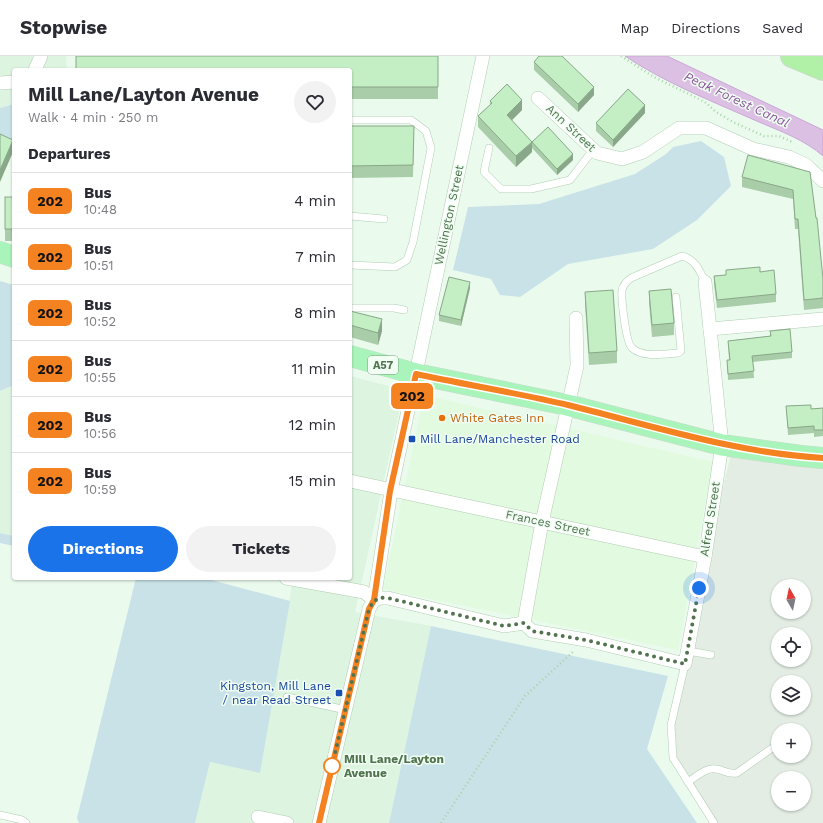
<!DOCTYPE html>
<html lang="en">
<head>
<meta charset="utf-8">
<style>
	:root { --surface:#fff; --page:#f2f2f3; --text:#2b2b33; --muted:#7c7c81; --line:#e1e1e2; --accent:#1a73e8 }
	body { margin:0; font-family:"Work Sans",sans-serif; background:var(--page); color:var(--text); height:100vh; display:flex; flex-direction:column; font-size:15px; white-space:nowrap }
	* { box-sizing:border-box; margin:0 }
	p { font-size:13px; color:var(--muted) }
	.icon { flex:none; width:22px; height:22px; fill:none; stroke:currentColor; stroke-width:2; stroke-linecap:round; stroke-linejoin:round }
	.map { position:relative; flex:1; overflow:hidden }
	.sheet { position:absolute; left:12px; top:12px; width:340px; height:512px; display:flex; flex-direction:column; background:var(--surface); border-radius:4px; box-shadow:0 1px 3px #0004 }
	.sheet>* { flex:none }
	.badge { padding:0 8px; border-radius:6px; font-size:14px; line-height:26px }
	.needle { width:26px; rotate:351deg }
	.buttons { position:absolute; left:771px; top:523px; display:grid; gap:8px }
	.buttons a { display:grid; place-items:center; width:40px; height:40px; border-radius:50%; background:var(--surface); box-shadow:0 1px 3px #0004; font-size:20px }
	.you { position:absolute; width:20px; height:20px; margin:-10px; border:3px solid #fff; border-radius:50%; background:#1a73e8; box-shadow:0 0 0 6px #1a73e833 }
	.map>.badge { position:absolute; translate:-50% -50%; box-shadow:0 0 0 2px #fff }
	h2 { padding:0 16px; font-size:15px; line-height:36px }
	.round { display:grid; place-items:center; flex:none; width:42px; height:42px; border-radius:21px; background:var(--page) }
	.overview { display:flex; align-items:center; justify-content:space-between; height:68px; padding:0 16px }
	h1 { font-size:19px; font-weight:700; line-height:30px }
	.action { display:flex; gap:8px; margin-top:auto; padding:8px 16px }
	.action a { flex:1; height:46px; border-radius:24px; background:var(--accent); color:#fff; font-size:16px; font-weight:700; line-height:46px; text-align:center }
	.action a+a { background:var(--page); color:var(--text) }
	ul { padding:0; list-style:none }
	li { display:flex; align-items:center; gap:12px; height:56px; padding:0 16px; border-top:1px solid var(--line) }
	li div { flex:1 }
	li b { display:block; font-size:15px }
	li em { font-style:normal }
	li .badge { min-width:44px; font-weight:700; text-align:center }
	header { display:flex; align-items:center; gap:24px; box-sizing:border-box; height:56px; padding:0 20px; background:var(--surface); border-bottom:1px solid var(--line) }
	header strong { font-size:19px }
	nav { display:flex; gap:22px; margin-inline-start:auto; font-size:14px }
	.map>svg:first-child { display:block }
</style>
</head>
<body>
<header>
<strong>Stopwise</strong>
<nav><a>Map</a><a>Directions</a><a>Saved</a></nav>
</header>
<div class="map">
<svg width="823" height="767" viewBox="0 0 823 767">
	<rect width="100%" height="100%" fill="#eafbee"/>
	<!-- residential -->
	<g fill="#dcf4e0">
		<polygon points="0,0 66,0 67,14 14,14 14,48 0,52"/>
		<polygon points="350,320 404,334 355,556 431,570 389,767 195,767 210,706 260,716 293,522 350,522"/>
		<polygon points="14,329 14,480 0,477 0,335"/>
	</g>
	<!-- commercial -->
	<polygon fill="#e2fadf" points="424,339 713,406 678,594 383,533"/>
	<!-- industrial -->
	<path fill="#e3ede4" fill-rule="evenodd" d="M 731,399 L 823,402 L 823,767 L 714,767 L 673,702 L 671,669 L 705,501 ZM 778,530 L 804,530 L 804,556 L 778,556 ZM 778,578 L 804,578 L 804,604 L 778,604 ZM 778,626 L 804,626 L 804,652 L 778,652 ZM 778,674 L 804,674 L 804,700 L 778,700 ZM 778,722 L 804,722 L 804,748 L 778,748 Z"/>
	<!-- green -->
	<g fill="#c9e2e8">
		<polygon points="14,48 14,84 0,80 0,52"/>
		<polygon points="701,85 724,101 731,130 697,164 653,193 568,208 520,241 500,239 491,223 453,214 468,151 539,148 635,118 666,98 673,91"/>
		<polygon points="0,225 14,229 14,329 0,335"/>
		<polygon points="0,477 14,480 14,490 0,487"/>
		<polygon points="136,522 204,522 290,545 260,717 210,706 195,767 79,767 77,762"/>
		<polygon points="431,570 668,620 647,693 697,767 389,767"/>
	</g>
	<!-- water -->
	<path fill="#dbc0e4" stroke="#caa7d5" d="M 625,0 L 667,0 L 823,74 L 823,100 C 805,84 780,75 759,66 C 716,47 663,26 625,0 Z"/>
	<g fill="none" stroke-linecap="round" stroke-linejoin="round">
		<defs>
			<g id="lane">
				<polyline points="350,64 411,64 426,75 431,92 413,186 407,204 395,211 350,209"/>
				<polyline points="489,92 484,116 501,133 531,133 570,124 593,94"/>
				<polyline points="350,160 384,163"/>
				<path d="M 676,241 L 681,295 L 678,297 C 665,298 643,302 632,292 C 626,287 621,243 622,234 C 623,229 627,225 631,222 L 682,200 C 695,203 700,215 705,226"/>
				<polyline points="350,252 394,252 404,254"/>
				<polyline points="688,595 711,599"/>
				<polyline points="685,608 671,669 673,702 714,767"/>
				<polyline points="287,641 346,654"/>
				<path d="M 688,726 C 696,721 706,711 716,713 C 724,714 728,719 737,717 L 778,688"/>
				<polyline points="0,759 22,764 26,767"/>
			</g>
			<g id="street">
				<polyline points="35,14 41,0"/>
				<polyline points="0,27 14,26"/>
				<polyline points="538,42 597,97 622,103 643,96 679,72 706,72 753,93 789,101 806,109 823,125"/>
				<polyline points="705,226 710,273"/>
				<polyline points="350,425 705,501"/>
				<polyline points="286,522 364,536 374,544"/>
				<polyline points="374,544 381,542 388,542 504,570 524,567"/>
				<polyline points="524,567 532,575 586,584 685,608 705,501 722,389 710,273 823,263"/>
				<polyline points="524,567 542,466 577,310 576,262"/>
				<polyline points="258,761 287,767"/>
				<polyline points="319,767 369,553 374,544 391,435 483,0"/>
			</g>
			<g id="primary">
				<polyline points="0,196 14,201"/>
				<polyline points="350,300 416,318 567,349 722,389 801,400 823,402"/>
			</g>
			<polyline id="highway" points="792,0 823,13"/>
		</defs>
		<!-- lane casing -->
		<use href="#lane" stroke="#b1cdb2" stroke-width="8"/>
		<!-- street casing -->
		<use href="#street" stroke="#b1cdb2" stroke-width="14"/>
		<!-- primary casing -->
		<use href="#primary" stroke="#ced8ce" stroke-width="22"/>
		<!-- highway casing -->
		<use href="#highway" stroke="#ced8ce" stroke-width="24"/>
		<!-- path -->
		<g stroke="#a7d4a7" stroke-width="2.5" stroke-dasharray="1 3" stroke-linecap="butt">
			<polyline points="621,0 654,21 705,46 716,56 733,66 764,80 779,80 792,86"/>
			<polyline points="441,767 525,640 574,595"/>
		</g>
		<!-- lane -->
		<use href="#lane" stroke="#fff" stroke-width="7"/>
		<!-- street -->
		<use href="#street" stroke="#fff" stroke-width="13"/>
		<!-- primary -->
		<use href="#primary" stroke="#a9f4ba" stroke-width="21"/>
		<!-- highway -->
		<use href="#highway" stroke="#b0f0a7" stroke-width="22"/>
	</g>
	<!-- wall -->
	<g fill="#a9cda9">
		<polygon points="438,0 438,43 350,43 350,14"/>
		<polygon points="534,6 594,39 578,56 534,14"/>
		<polygon points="490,45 522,54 512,64 532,96 516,111 478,71 478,60 490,49"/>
		<polygon points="645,57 613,91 596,75 596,67"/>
		<polygon points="350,70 414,70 413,121 350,122"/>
		<polygon points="532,86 573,104 557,119 532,92"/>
		<polygon points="810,116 823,223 823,252 804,254 798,173 795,173 793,143 742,131 742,121"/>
		<rect x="5" y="141" width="9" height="44"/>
		<polygon points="726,214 760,216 776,238 776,246 717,252 714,228 714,220 726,219"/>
		<polygon points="470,232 461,270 439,265 439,259"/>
		<polygon points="649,235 674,267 674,279 652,281 649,247"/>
		<polygon points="585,236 617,295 617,307 589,309 585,248"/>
		<polygon points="350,255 382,275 378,289 350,281"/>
		<polygon points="770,275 792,296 792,302 753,306 754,322 728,324 727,304 729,304 728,285 770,280"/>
		<polygon points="786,350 811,353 823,352 823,380 814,381 814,377 788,379"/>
	</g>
	<!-- shaded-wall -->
	<g fill="#89a789">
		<polygon points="594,31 594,39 578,56 578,48"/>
		<polygon points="522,44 522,54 507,69 507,59"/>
		<polygon points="645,49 645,57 613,91 613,84"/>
		<polygon points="13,84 13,96 0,126 0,114"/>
		<polygon points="532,86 532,96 516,111 516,100"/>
		<polygon points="573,98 573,104 557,119 557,113"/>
		<polygon points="470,226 470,232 461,270 461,264"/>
		<polygon points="382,263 382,275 378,289 378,277"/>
	</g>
	<!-- building -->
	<g fill="#c4eec4" stroke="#89a789">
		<polygon points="76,0 438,0 438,31 350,31 350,14 76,14"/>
		<polygon points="539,0 562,0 594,31 578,48 534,6"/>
		<polygon points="507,28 522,44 507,59 532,86 516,100 478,60 492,47 490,45"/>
		<polygon points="628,33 645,49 613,84 596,67"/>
		<polygon points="350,70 414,70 413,109 350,110"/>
		<polygon points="548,71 573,98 557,113 532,86"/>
		<polygon points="0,78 13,84 0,114"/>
		<polygon points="748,99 810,116 816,162 817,162 823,223 823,242 804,244 798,163 795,163 793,134 742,121"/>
		<rect x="5" y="141" width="9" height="32"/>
		<polygon points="760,211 760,216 774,214 776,238 717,244 714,220 726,219 726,214"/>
		<polygon points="449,221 470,226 461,264 439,259"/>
		<polygon points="671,233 674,267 652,269 649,235"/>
		<polygon points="613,234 617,295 589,297 585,236"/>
		<polygon points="350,255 382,263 378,277 350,269"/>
		<polygon points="790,273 792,296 752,300 754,315 728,318 727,304 730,304 728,285 771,280 770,275"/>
		<polygon points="811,349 811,353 823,352 823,374 814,374 814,370 788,372 786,350"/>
	</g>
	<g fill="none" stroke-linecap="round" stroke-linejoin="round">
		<defs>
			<path id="line" d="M 319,767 L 369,553 L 374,544 L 390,435 L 416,318 C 467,329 518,337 568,349 C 653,370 736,397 823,402"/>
		</defs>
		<!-- line casing -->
		<use href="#line" stroke="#fff" stroke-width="9"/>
		<!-- line -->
		<use href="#line" stroke="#f58220" stroke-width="6"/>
		<!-- walk -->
		<path stroke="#51744f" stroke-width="4" stroke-dasharray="0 7.2" d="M 332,710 L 369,553 C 374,544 377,541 388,542 L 504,570 L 524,567 L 532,575 L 586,584 L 685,608 L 699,532"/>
	</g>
	<!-- markers -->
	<circle fill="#e8710a" stroke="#f1fef4" stroke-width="1.5" cx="442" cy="362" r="4"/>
	<g fill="#1a4fb4" stroke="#f1fef4" stroke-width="1.5">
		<rect x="408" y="379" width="8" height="8" rx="2"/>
		<rect x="335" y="633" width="8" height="8" rx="2"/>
	</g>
	<circle fill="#fff" stroke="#f58220" stroke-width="2" cx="332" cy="710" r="8"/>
	<g text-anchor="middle" stroke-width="3" stroke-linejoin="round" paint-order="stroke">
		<!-- shield labels -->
		<rect fill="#f1fef4" stroke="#819d80" stroke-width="1" x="368" y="300" width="30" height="18" rx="3"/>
		<g font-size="11" font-weight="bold" fill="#51744f">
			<text x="383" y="313">A57</text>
		</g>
		<!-- street labels -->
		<g font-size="12" fill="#51744f" stroke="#f1fef4">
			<text transform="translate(571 72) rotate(43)" y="4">Ann Street</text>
			<text transform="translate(449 159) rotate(-78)" y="4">Wellington Street</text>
			<text transform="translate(710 463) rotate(-81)" y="4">Alfred Street</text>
			<text transform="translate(548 467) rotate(12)" y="4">Frances Street</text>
		</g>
		<!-- food labels -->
		<g font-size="12" fill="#c56008" stroke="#f1fef4" text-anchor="start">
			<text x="450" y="366">White Gates Inn</text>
		</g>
		<!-- transit labels -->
		<g font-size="12" fill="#164399" stroke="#f1fef4" text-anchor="start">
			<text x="420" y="387">Mill Lane/Manchester Road</text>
			<text x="331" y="634" text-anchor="end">Kingston, Mill Lane<tspan x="331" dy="14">/ near Read Street</tspan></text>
		</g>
		<!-- stop labels -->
		<g font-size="12" font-weight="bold" fill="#51744f" stroke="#f1fef4" text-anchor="start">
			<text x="344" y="707">Mill Lane/Layton<tspan x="344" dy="14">Avenue</tspan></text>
		</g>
		<!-- water labels -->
		<g font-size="13" font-style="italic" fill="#8a559a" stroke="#f1fef4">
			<text transform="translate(737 43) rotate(25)" y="5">Peak Forest Canal</text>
		</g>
	</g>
</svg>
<div class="buttons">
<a><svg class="needle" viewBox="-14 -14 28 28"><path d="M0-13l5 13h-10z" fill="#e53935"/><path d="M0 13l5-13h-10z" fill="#7c7c81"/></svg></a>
<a><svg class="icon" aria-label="locate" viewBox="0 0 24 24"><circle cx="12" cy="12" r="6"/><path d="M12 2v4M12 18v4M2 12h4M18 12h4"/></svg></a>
<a><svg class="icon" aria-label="layers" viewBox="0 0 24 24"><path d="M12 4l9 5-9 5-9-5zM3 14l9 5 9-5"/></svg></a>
<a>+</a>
<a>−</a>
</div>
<div class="you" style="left:699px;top:532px"></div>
<b class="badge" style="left:412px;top:340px;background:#f58220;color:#111">202</b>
<section class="sheet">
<div class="overview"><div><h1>Mill Lane/Layton Avenue</h1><p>Walk · 4 min · 250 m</p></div><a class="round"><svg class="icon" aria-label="heart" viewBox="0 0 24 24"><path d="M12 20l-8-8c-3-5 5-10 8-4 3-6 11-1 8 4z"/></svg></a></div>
<h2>Departures</h2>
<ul>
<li><span class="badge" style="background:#f58220;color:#111">202</span><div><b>Bus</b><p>10:48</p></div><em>4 min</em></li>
<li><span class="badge" style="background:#f58220;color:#111">202</span><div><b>Bus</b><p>10:51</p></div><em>7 min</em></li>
<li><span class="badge" style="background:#f58220;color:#111">202</span><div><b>Bus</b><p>10:52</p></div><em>8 min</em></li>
<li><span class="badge" style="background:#f58220;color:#111">202</span><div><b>Bus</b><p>10:55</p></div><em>11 min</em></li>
<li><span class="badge" style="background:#f58220;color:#111">202</span><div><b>Bus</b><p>10:56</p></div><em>12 min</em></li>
<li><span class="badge" style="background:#f58220;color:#111">202</span><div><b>Bus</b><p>10:59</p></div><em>15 min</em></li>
</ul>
<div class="action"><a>Directions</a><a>Tickets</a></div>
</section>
</div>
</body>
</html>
